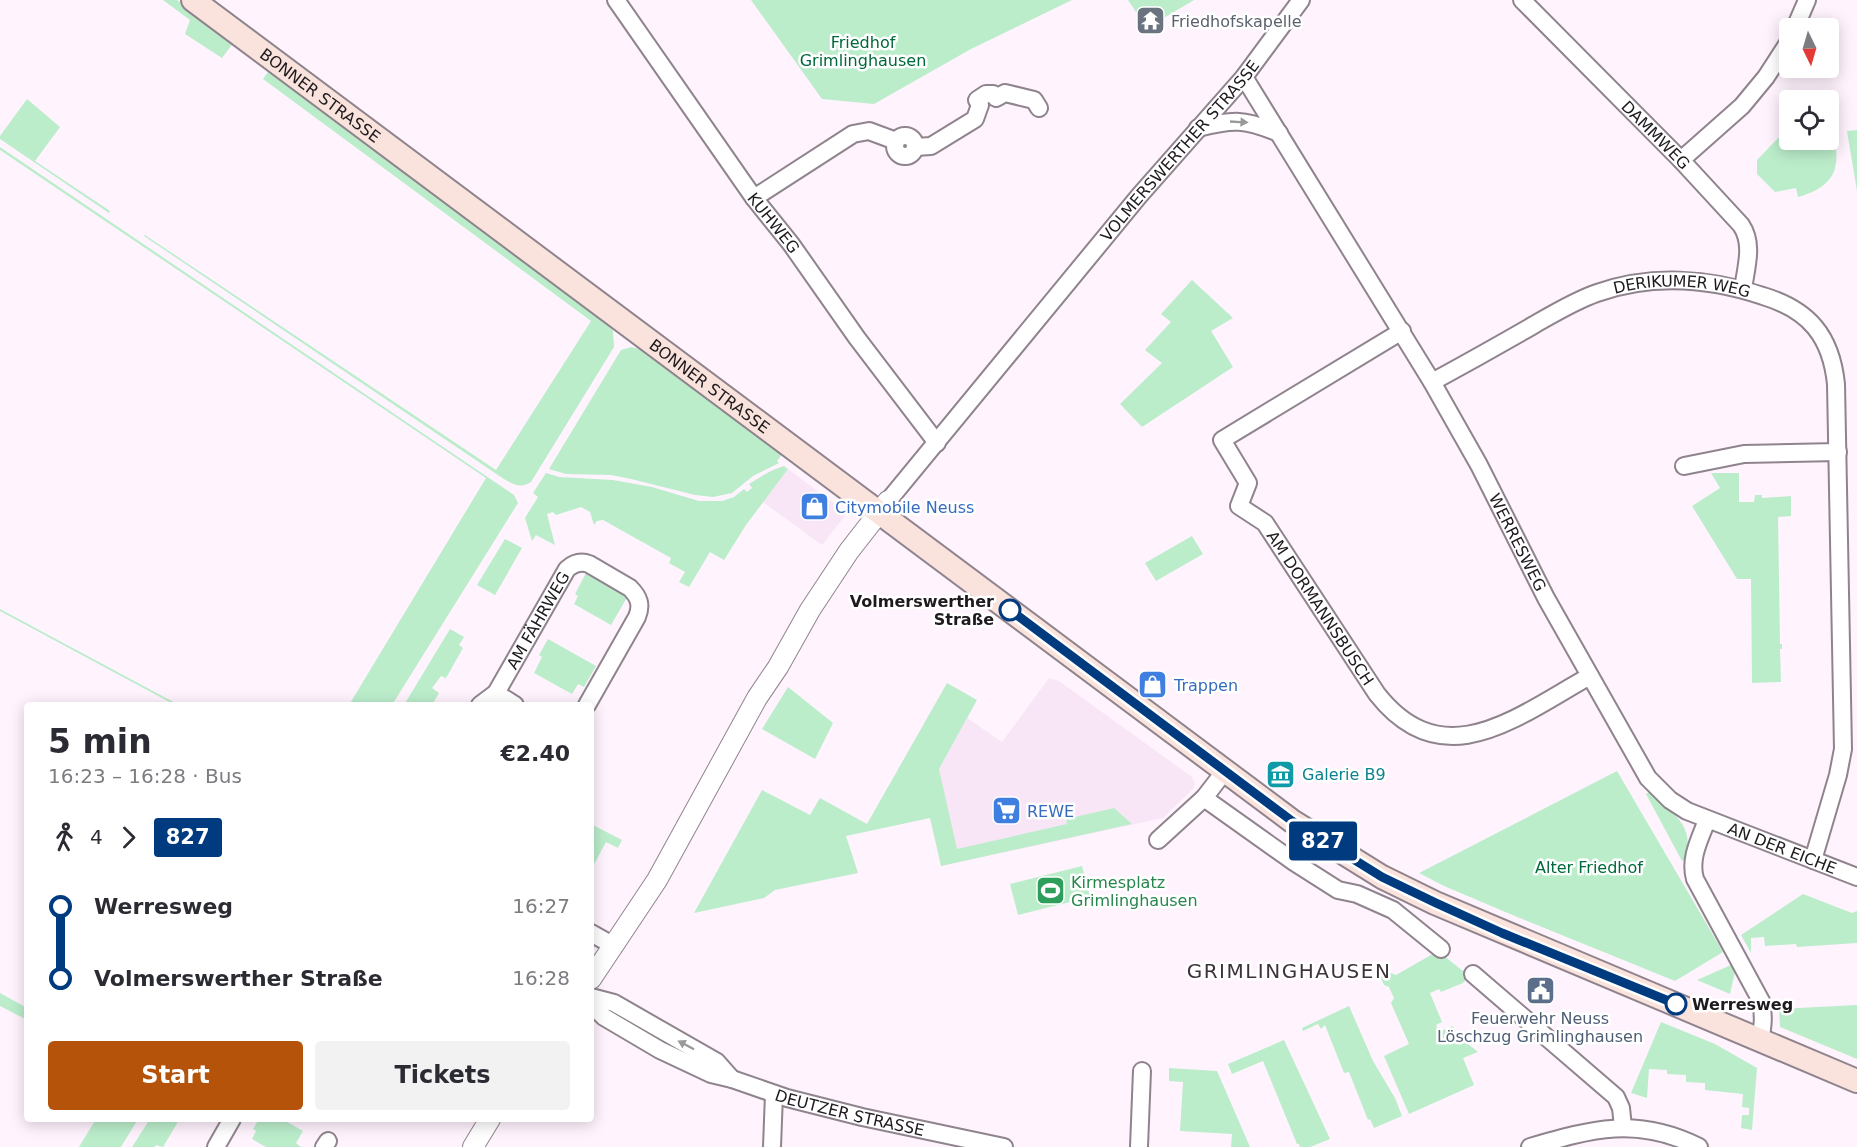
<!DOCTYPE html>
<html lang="en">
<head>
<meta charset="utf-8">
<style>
	:root { --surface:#fff; --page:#f2f2f3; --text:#2b2b33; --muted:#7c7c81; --accent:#b45309 }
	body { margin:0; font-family:"DejaVu Sans",sans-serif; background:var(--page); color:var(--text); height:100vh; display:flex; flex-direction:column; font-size:22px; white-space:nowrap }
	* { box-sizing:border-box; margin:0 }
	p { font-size:20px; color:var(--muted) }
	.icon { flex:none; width:33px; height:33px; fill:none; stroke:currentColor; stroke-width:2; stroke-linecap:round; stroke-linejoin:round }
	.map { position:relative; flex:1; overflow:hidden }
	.drawer { position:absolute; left:24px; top:702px; width:570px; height:420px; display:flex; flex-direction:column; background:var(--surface); border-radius:6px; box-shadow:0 3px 15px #0003 }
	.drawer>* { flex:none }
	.badge { padding:0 12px; border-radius:4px; font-size:21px; line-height:39px }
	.needle { width:39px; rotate:175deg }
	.controls { position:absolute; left:1779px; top:18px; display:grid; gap:12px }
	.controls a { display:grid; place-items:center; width:60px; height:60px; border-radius:6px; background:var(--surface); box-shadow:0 3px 15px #0003; font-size:30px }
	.map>.badge { position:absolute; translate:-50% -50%; box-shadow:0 0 0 3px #fff }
	.legs { display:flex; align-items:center; gap:9px; height:66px; padding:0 24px; font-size:20px }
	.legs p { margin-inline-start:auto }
	.headline { display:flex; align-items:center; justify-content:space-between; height:102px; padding:0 24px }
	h1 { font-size:33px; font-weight:700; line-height:45px }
	.button { display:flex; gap:12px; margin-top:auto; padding:12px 24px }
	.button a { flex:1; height:69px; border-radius:6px; background:var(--accent); color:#fff; font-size:24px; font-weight:700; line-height:69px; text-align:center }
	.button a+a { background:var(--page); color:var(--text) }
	ul { padding:0 24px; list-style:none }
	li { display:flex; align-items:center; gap:21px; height:72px; font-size:22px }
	li i { display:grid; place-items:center; width:9px; height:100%; margin:0 8px; background:currentColor }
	li i::after { content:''; width:15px; height:15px; margin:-8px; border:4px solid; border-radius:50%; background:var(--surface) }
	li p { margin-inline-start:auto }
	li:first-child i { background:linear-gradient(#0000 50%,currentColor 0) }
	li:last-child i { background:linear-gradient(currentColor 50%,#0000 0) }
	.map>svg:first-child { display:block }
</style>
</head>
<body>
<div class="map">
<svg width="1857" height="1147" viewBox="0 0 1857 1147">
	<rect width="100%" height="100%" fill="#fff3fe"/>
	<!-- built -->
	<g fill="#f8e6f7">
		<polygon points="788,469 847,513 822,545 763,502"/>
		<polygon points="1049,678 1059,681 1192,777 1195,784 1193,789 1163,818 941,866 939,769 967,718 1002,742"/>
	</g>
	<!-- green -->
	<g fill="#bbedcb">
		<polygon points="163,0 177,0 234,42 222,58 185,34 190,20"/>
		<polygon points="751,0 1072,0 971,49 874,104 822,99"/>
		<polygon points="1128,0 1194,0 1147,28"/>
		<path d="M 270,69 L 607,320 L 613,331 L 614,347 L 531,482 C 518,491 506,480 495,473 L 144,236 L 145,235 L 496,470 L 591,321 L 263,79 Z"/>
		<polygon points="27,99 60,127 35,161 110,211 109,213 0,139 0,136"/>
		<path d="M 1829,108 C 1836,151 1851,182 1798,197 L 1796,188 L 1775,192 L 1757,174 L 1757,160 L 1780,136 L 1789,135 L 1790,140 L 1828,140 Z"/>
		<polygon points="1857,130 1857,191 1847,131"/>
		<polygon points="0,147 514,495 518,503 392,705 349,705 486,478 0,150"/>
		<polygon points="1192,280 1233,318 1211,331 1233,367 1142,427 1120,404 1162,363 1145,350 1171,322 1161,314"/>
		<polygon points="631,347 648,351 784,452 777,461 779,463 753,476 732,493 713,497 695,495 631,479 611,475 566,474 549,469 621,350"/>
		<path d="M 784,466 L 788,469 L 746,525 L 724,560 L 710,552 L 689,587 L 679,582 L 685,572 L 669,563 L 671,558 L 603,520 L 597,521 L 594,525 L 590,512 L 581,507 L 556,515 L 553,512 L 547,514 L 555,545 L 536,535 L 532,541 L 525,518 L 538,497 L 533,493 L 546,473 L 559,477 L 613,480 L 652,487 L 699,501 L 722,501 L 734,497 L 744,489 L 747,492 L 752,488 L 749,484 C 761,476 771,470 784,466 Z"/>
		<polygon points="1711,473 1739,473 1739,502 1754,502 1755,495 1762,495 1762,498 1791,496 1791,516 1778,517 1780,644 1782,644 1782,649 1780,649 1781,682 1752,683 1751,579 1737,579 1692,506 1720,488"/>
		<polygon points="1192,536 1203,554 1156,581 1145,563"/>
		<polygon points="505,539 522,548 495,595 477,585"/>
		<polygon points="587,571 629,594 611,625 574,604 578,596 575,594"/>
		<polygon points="0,609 179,705 175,705 0,611"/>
		<polygon points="450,629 464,637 459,645 463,648 446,678 441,676 432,688 439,693 432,705 404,705"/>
		<polygon points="548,639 596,666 584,687 578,684 572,694 534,673 542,657 539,655"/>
		<polygon points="947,683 977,700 939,769 957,849 1067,824 1066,819 1114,808 1132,824 941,866 930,818 846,836 858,873 775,890 764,898 694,913 762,790 810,815 820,798 867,824"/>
		<polygon points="788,687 833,723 815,759 762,729"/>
		<polygon points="1617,771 1723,952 1675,981 1510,914 1444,886 1419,873"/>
		<path d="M 1649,792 C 1670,811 1698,826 1684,860 L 1682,861 L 1646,794 Z"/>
		<polygon points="591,824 622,840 618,848 606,842 591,870"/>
		<polygon points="1082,866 1090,897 1018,915 1010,884"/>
		<polygon points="1803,894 1852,913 1857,911 1857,943 1797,947 1796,944 1765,946 1764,937 1751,938 1751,953 1741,935"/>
		<polygon points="1438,951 1469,976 1463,983 1441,992 1439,989 1430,993 1442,1022 1436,1025 1439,1032 1453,1026 1457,1035 1478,1052 1463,1058 1474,1085 1409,1114 1384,1056 1409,1044 1391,1003 1394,998 1389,987 1384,985 1380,977 1388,972 1396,975"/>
		<polygon points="1731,965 1735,972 1730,994 1697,980"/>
		<polygon points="0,993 27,1008 27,1020 0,1006"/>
		<polygon points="1857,1005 1857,1059 1780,1027 1779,1009"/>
		<polygon points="1349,1006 1373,1061 1395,1098 1402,1116 1374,1128 1370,1119 1368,1120 1349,1072 1344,1073 1325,1025 1321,1029 1318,1024 1303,1031 1302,1028"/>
		<polygon points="1661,1022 1715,1044 1757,1068 1752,1130 1741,1128 1742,1115 1749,1115 1749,1108 1742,1107 1743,1094 1705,1090 1705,1083 1686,1082 1686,1075 1667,1074 1667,1070 1649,1069 1647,1098 1631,1093"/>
		<polygon points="1284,1040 1330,1139 1310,1147 1300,1147 1299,1144 1297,1144 1263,1061 1232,1074 1228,1064"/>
		<polygon points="1169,1068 1217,1071 1250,1147 1231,1147 1232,1134 1180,1131 1183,1082 1169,1081"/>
		<polygon points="96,1119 138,1119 121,1147 79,1147"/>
		<polygon points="150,1119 179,1120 163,1147 156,1145 155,1147 132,1147"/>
		<polygon points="259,1119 282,1119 303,1131 296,1143 301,1147 266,1147 252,1139 256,1131 253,1129"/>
	</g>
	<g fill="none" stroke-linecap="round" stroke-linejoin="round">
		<defs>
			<g id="minor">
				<path id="s1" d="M 616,0 L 754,198 L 791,244 L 857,338 L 937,443"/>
				<path id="s2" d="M 1522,0 L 1681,160 L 1741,225 C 1754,244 1746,267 1743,289"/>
				<polyline points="1795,28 1807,0"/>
				<path id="s3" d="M 1244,77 L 1432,382 L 1479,465 L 1546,598 L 1648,778 L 1670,800 L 1687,811 L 1857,877"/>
				<path d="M 1198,128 C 1234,119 1244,119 1279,133"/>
				<circle cx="905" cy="146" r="10"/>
				<polyline points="915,147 931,146 975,119 980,105 977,100 986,94 993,94 996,98 1005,93 1034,100 1039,108"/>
				<polyline points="1681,160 1742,106 1766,77 1790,40"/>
				<polyline points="754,198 853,134 869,131 896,141"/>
				<path id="s4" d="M 1402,331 L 1222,440 L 1248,483 L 1239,506 L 1265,523 L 1377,694 C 1444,779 1519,715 1590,676"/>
				<path id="s5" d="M 1432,382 C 1465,364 1499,345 1532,326 C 1553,314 1574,301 1597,293 C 1651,274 1709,278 1763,296 C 1809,310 1831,336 1836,384 L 1843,749 L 1838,775 L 1813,860"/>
				<polyline points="1684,466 1744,454 1838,452"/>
				<path id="s6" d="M 888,501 L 1139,196 L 1244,77 L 1301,0"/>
				<polyline points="496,693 515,705"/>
				<path id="s7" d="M 480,705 L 496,693 L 567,569 C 574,563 581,561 589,564 L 630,588 C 639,597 642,605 637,617 L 587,705"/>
				<polyline points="1204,798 1294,862 1338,890 1357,894 1393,910 1441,949"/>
				<path d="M 1707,820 C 1700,839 1689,858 1695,879 L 1761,1001 C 1764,1016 1763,1026 1760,1040"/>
				<polyline points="1158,840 1204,798 1224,772"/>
				<polyline points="591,933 614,946"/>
				<polyline points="1473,974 1616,1097 1621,1108 1623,1127"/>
				<polyline points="591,997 614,1003 717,1062 732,1079"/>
				<path id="s8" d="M 591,1004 L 604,1017 L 660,1050 L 711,1074 L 732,1079 L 787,1098 L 862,1117 L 1004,1147"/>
				<polyline points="216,1147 232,1119"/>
				<polyline points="324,1147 328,1141"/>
				<polyline points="772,1147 774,1094"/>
				<polyline points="1139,1147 1142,1071"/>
				<path d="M 1530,1147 C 1592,1129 1637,1116 1699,1147"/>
			</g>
			<g id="tertiary">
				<polyline points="591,979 657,880 757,698 778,667 810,610 849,551 888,501"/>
				<polyline points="473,1147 490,1119"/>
			</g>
			<g id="secondary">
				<path id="s9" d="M 193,0 L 1292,821 L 1382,877 L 1435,903 L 1857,1081"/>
			</g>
		</defs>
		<!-- minor casing -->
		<use href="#minor" stroke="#8f848e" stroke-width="20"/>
		<!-- tertiary casing -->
		<use href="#tertiary" stroke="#8f848e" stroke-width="22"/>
		<!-- secondary casing -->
		<use href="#secondary" stroke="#8f848e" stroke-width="26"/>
		<!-- minor -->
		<use href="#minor" stroke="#fff" stroke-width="16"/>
		<!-- tertiary -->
		<use href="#tertiary" stroke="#fff" stroke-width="20"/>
		<!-- secondary -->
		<use href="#secondary" stroke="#f9e3dc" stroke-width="22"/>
	</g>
	<!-- one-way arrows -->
	<defs><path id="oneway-solid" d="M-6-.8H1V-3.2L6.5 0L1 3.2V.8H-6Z" transform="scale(1.5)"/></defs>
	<g fill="#9a989a">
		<use href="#oneway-solid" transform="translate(1239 122) rotate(3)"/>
		<use href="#oneway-solid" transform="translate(686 1045) rotate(-152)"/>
	</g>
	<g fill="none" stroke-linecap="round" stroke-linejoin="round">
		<defs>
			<polyline id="line-1" points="1010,610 1292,821 1382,877 1436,903 1502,933 1676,1004"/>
		</defs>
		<!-- line-1 casing -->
		<use href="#line-1" stroke="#fff" stroke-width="14"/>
		<!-- line-1 -->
		<use href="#line-1" stroke="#003b80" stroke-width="9"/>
	</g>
	<!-- icons -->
	<defs>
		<symbol id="temple-square" viewBox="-11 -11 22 22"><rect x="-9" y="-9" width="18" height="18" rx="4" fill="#6b7280" stroke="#fff"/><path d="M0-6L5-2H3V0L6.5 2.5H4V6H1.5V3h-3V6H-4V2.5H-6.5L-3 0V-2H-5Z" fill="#fff"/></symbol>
		<symbol id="shop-square" viewBox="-11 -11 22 22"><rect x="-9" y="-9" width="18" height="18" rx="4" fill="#3f7fe0" stroke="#fff"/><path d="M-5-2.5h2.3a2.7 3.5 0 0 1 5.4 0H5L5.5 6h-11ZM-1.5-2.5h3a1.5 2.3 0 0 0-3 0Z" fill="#fff"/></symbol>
		<symbol id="museum-square" viewBox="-11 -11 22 22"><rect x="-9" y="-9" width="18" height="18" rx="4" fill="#0f9aa8" stroke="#fff"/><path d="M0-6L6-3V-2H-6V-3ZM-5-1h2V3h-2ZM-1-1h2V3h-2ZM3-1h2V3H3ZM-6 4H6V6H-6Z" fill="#fff"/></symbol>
		<symbol id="supermarket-square" viewBox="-11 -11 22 22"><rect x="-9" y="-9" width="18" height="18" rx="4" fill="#3f7fe0" stroke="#fff"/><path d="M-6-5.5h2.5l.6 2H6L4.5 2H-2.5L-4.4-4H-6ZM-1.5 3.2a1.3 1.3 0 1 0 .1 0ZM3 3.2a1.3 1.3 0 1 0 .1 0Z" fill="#fff"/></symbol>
		<symbol id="stadium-square" viewBox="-11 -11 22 22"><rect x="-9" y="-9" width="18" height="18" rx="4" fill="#2e9e5b" stroke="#fff"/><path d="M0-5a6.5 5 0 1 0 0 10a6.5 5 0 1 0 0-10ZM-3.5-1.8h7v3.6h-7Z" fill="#fff"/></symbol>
		<symbol id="civic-square" viewBox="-11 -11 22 22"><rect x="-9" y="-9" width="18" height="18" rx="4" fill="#5c6f8a" stroke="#fff"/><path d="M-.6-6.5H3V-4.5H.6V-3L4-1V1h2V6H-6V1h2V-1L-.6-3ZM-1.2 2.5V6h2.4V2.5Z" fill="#fff"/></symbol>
	</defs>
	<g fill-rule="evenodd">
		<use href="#temple-square" x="1134" y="4" width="33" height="33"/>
		<use href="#shop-square" x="798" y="490" width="33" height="33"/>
		<use href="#shop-square" x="1136" y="668" width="33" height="33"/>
		<use href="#museum-square" x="1264" y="758" width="33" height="33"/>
		<use href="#supermarket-square" x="990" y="794" width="33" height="33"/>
		<use href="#stadium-square" x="1034" y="874" width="33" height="33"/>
		<use href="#civic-square" x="1524" y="974" width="33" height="33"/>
	</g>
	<!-- markers -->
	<g fill="#fff" stroke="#003b80" stroke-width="3">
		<circle cx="1010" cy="610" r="10"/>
		<circle cx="1676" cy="1004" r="10"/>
	</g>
	<g text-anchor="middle" stroke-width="5" stroke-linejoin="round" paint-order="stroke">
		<!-- worship labels -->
		<g font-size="16" fill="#5b616d" stroke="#fff" text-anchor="start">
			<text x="1171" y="27">Friedhofskapelle</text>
		</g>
		<!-- park labels -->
		<g font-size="16" fill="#00693b" stroke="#fff">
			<text x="863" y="48">Friedhof<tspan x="863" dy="18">Grimlinghausen</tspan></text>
			<text x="1589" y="873">Alter Friedhof</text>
		</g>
		<!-- street labels -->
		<g font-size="16" fill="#1e1a1e" stroke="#fff">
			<text dy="6" stroke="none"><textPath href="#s9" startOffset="159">BONNER STRASSE</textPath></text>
			<text dy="6" stroke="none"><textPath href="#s2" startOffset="190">DAMMWEG</textPath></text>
			<text dy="6" stroke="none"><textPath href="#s6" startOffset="456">VOLMERSWERTHER STRASSE</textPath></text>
			<text dy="6" stroke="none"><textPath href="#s1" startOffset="273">KUHWEG</textPath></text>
			<text dy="6" stroke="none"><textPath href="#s5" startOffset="274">DERIKUMER WEG</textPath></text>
			<text dy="6" stroke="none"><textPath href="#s9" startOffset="645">BONNER STRASSE</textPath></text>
			<text dy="6" stroke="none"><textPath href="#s3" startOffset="540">WERRESWEG</textPath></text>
			<text dy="6" stroke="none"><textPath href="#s4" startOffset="418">AM DORMANNSBUSCH</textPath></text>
			<text dy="6" stroke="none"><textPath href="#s7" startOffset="104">AM FÄHRWEG</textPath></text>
			<text dy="6" stroke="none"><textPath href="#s3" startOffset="963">AN DER EICHE</textPath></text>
			<text dy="6" stroke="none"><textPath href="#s8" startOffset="284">DEUTZER STRASSE</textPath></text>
		</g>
		<!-- shop labels -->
		<g font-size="16" fill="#366cbe" stroke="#fff" text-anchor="start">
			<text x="835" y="513">Citymobile Neuss</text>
			<text x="1174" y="691">Trappen</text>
			<text x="1027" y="817">REWE</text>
		</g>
		<!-- stop labels -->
		<g font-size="16" font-weight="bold" fill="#1e1a1e" stroke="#fff" text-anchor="end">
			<text x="994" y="607">Volmerswerther<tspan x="994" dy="18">Straße</tspan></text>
			<text x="1692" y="1010" text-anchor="start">Werresweg</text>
		</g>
		<!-- culture labels -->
		<g font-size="16" fill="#0d838f" stroke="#fff" text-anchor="start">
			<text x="1302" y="780">Galerie B9</text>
		</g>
		<!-- leisure labels -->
		<g font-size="16" fill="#27864d" stroke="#fff" text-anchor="start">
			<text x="1071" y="888">Kirmesplatz<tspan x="1071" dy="18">Grimlinghausen</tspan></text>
		</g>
		<!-- service labels -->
		<g font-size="16" fill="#4e5e75" stroke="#fff">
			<text x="1540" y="1024">Feuerwehr Neuss<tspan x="1540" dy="18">Löschzug Grimlinghausen</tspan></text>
		</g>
		<!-- quarter labels -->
		<g font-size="20" letter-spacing="1.5" fill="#3c333b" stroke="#fff">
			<text x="1289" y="978">GRIMLINGHAUSEN</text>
		</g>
	</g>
</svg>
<div class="controls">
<a><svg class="needle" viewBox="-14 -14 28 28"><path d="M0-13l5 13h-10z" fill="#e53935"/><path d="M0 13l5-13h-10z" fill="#7c7c81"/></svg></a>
<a><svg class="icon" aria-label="locate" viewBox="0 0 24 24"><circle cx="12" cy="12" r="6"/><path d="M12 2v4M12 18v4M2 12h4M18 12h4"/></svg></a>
</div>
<b class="badge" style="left:1323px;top:841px;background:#003b80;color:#fff">827</b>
<section class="drawer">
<div class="headline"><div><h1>5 min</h1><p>16:23 – 16:28 · Bus</p></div><b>€2.40</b></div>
<div class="legs"><svg class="icon" aria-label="walk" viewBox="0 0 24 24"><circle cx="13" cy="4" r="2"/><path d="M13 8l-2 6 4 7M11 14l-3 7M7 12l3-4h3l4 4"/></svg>4<svg class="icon" aria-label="forward" viewBox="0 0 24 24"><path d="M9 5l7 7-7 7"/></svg><b class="badge" style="background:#003b80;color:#fff">827</b></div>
<ul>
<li><i style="color:#003b80"></i><b>Werresweg</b><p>16:27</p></li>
<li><i style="color:#003b80"></i><b>Volmerswerther Straße</b><p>16:28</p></li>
</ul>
<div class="button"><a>Start</a><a>Tickets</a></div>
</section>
</div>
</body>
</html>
